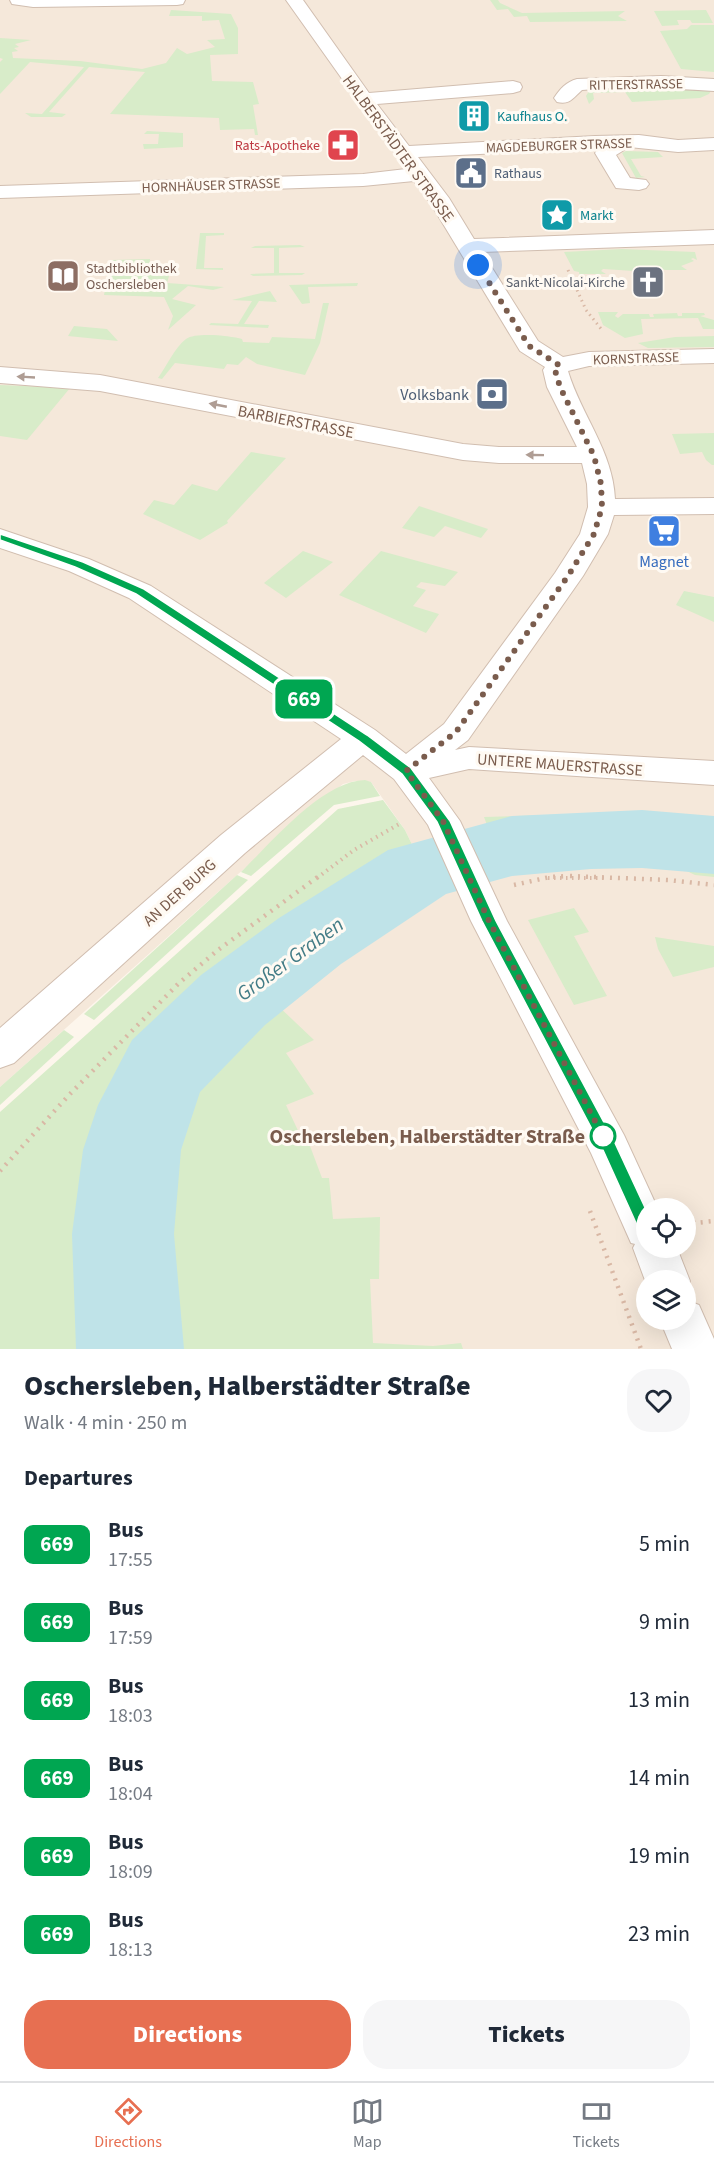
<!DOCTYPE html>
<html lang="en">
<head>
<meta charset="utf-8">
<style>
	:root { --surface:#fff; --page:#f6f6f7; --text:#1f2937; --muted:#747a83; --line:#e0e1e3; --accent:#e76f51 }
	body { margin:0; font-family:"Source Sans 3",sans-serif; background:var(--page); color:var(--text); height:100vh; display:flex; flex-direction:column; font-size:22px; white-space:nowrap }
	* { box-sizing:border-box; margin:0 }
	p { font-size:20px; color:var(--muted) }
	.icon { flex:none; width:33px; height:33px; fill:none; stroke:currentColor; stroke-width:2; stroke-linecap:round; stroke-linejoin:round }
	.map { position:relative; height:1349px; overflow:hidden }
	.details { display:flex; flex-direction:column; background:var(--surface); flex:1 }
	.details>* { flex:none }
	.badge { padding:0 12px; border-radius:9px; font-size:21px; line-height:39px }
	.tools { position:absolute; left:636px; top:1198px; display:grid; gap:12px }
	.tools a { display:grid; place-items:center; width:60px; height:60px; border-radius:50%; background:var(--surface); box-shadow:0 6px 24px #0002; font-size:30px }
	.you { position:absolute; width:30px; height:30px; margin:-15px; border:4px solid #fff; border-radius:50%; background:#1a73e8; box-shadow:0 0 0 9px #1a73e833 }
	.map>.badge { position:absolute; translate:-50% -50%; box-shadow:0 0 0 3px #fff }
	h2 { padding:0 24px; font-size:22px; line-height:54px }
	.round { display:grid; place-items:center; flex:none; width:63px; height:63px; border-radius:24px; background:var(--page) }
	.headline { display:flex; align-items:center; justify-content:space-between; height:102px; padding:0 24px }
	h1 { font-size:28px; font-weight:800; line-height:45px }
	.primary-button { display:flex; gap:12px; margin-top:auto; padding:12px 24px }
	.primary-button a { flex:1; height:69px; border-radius:24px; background:var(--accent); color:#fff; font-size:24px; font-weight:800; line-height:69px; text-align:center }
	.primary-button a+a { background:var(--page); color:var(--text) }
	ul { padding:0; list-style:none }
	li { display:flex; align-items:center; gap:18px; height:78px; padding:0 24px }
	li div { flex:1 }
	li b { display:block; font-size:22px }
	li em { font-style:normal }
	li .badge { min-width:66px; font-weight:700; text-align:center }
	.tab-bar { display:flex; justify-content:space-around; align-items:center; height:84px; border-top:2px solid var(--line); background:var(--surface); font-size:16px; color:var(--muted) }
	.tab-bar a { display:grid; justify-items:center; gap:3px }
	.tab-bar .current { color:var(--accent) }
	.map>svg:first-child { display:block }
</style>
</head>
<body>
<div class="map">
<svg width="714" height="1349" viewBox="0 0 714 1349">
	<rect width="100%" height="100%" fill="#fdf6ec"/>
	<!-- residential -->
	<path fill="#f5e8da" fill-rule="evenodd" d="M 0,0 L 714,0 L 714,1349 L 177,1349 L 273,1002 L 379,923 L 435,892 L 405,830 L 371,782 L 355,781 L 343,784 L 237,875 L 0,1087 ZM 646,1209 L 686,1209 L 686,1248 L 646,1248 ZM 646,1281 L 686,1281 L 686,1320 L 646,1320 Z"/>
	<!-- green -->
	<g fill="#d8ecc9">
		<polygon points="490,0 498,0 500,3 522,13 625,11 618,16 627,21 530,22 527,16 514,17 508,9 497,10"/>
		<polygon points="171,10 231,14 238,28 238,54 210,55 212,81 253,82 259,104 253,105 258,135 255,135 254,129 220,130 219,118 110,114 145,72 89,67 49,112 66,114 62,117 31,117 25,113 42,114 84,67 30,62 0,94 0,62 3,59 0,58 0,38 31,40 15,44 19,47 14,48 18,51 12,52 13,58 80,61 142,69 166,63 177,48 187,54 215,47 207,40 225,39 219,20 202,21 202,16 169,16"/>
		<polygon points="706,10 713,23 692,23 690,20 677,20 679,25 662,26 654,11"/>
		<polygon points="691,25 714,25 714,72 681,69 660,31 687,29"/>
		<polygon points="670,85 712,89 709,94 700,98 632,102 625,92 593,93 594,99 589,104 586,96 589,91 602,88"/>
		<polygon points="147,131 183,133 183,147 144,149 143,144 158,144 159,134 144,134"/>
		<polygon points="626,151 658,152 663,157 631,159 641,176 645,177 636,178 622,153"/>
		<polygon points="200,233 224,233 224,235 206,236 204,268 223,268 223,270 196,269"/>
		<polygon points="300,245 305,247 279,248 279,273 305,273 302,275 253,276 250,274 274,273 274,248 251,248 255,246"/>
		<polygon points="622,249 695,252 697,260 693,258 691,259 694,261 681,266 687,270 665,270 660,268 661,270 654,270 652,266 643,266 644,270 638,270 637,268 633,268 634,271 603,269 601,271 606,274 579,274 579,272 574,271 564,252"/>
		<polygon points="150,259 149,271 171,269 167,283 224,287 213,290 188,286 172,299 196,305 168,330 173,316 164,297 104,295 111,260"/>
		<polygon points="358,283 357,286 308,287 310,303 302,304 289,285"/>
		<polygon points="270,291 277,302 259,301 244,324 269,325 268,328 209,325 211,323 238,324 252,301 232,300"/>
		<path d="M 323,303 L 329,303 L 320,343 L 305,375 L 257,364 L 246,357 L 238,365 L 227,364 L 224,369 L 175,363 L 162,379 L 158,378 C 166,367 175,347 186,339 C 196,332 231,336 242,339 L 243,342 L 269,343 L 272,337 L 315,339 Z"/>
		<polygon points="598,312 618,312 615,316 618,318 623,314 649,314 650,317 654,317 653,314 677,313 678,316 682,316 682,313 704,313 705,315 700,316 714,320 714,329 703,329 698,318 641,319 643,334 625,338 603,325"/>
		<polygon points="74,326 107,329 118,341 68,336"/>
		<polygon points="714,336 714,347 648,348 638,343 675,337"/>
		<polygon points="0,385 70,388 27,440 0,436"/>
		<polygon points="714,433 714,465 712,465 706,460 702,452 680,454 672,434"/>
		<polygon points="251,452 286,458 227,521 228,523 200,540 143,514 154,500 174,505 192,484 217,491"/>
		<polygon points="419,506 488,529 481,538 445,526 434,537 402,528"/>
		<polygon points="303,551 333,562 286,598 264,583"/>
		<polygon points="381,551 458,572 445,586 421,582 416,587 426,590 413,606 439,614 426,633 339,595"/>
		<polygon points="684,591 714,597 714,622 676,605"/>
		<path d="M 365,780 L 371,782 L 380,796 L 334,805 L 251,876 L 241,872 C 271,843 322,781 365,780 Z"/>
		<polygon points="383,800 405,830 435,892 379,923 274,1002 314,1040 286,1053 314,1094 286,1105 302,1139 307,1138 322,1178 329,1178 333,1219 380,1217 379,1279 370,1279 373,1343 433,1346 461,1343 463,1349 0,1349 0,1112 338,809"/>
		<polygon points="580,814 714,820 714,834 590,829 490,833 484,817"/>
		<polygon points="622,848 714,855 714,877 695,875 676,866 592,865 511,871 505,859 567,850"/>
		<polygon points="237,875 248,880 94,1020 84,1014"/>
		<polygon points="574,908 589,932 574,936 607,996 574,1005 528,920"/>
		<polygon points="655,937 714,946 714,967 673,977 658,949"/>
		<polygon points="64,1030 74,1037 0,1105 0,1087"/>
	</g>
	<!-- water -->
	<polygon fill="#bfe3e8" stroke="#a5d3da" stroke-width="1.5" points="590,829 714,834 714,855 622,848 567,850 505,859 490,833"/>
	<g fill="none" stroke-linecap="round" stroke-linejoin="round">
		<!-- river -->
		<polygon fill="#bfe3e8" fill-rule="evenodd" points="642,810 714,816 714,874 642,868 591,869 512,876 446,894 341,964 265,1025 200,1092 181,1150 174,1234 184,1349 76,1349 72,1234 83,1150 98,1105 132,1040 201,975 279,918 388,850 512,816"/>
		<defs>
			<g id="street">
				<polygon points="10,0 185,0 183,4 177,5 33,7 12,4"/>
				<path d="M 286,0 L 303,0 L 369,93 L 513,81 L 520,83 L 522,87 L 520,91 L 513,93 L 377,104 L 409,146 L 595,136 L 639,135 L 678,140 L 714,138 L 714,150 L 678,152 L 629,147 L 616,155 L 630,178 L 646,180 L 649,184 L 646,188 L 639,190 L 616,188 L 595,153 L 599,148 L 418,157 L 449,198 L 474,239 L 714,230 L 714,244 L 482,252 L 538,341 L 563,357 L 589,352 L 714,349 L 714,363 L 589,366 L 568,371 C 581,415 613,451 615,499 L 714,498 L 714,514 L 614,515 L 608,534 L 583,576 L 468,740 L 455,750 L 469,747 L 714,761 L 714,785 L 469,769 L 429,778 L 460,821 L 507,921 L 624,1135 L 658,1209 L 646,1209 L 646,1248 L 677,1248 L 690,1281 L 686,1292 L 686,1281 L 646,1283 L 633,1248 L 635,1244 L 631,1243 L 591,1153 L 471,921 L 428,825 L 394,779 L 363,755 L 245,853 L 14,1063 L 0,1068 L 0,1028 L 221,835 L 341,739 L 129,598 L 69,571 L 0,548 L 0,529 L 89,559 L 151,586 L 375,730 L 406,754 L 444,724 L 555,573 L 580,534 L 588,507 L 587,484 L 582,463 L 499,463 L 463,460 L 100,391 L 0,383 L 0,367 L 100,375 L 463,444 L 499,447 L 577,447 L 547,387 L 543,370 L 545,367 L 520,351 L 431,204 L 414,181 L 363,186 L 0,198 L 0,186 L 363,174 L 406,169 Z"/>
				<path d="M 661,76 L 714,79 L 714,91 C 670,88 626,86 582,90 C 573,98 570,105 557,102 L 554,98 C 560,89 566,82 577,79 Z"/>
				<polygon points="686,1300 699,1305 714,1339 714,1349 672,1349 660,1320 686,1320"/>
			</g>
		</defs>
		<!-- street casing -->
		<use href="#street" stroke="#d1beb0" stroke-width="2"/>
		<!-- path-far2 -->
		<polyline stroke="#d9b8a5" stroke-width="3" stroke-dasharray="1.5 4" stroke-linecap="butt" points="568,270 586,310 602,330"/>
		<!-- path-far1 -->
		<g stroke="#d9b8a5" stroke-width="4" stroke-dasharray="1.5 4.5" stroke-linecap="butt">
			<polyline points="317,878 354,850 401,823"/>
			<polyline points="548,878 607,878"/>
		</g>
		<!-- path -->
		<g stroke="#d9b8a5" stroke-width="4.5" stroke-dasharray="2 6" stroke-linecap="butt">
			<polyline points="570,876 668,880 714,885"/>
			<polyline points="514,885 550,877 568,876"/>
			<polyline points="0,1171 69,1095 179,983 218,950 319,876"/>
			<polyline points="590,1211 641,1349"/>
			<polyline points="686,1218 695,1223 714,1221"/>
		</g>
		<!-- street -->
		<use href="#street" fill="#fff" fill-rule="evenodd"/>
	</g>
	<!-- one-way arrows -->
	<defs><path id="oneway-solid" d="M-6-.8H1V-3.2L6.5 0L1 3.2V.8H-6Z" transform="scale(1.5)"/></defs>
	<g fill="#af9d94">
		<use href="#oneway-solid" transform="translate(26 377) rotate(-177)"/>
		<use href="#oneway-solid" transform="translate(218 405) rotate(-169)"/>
		<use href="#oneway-solid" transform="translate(535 455) rotate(-179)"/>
	</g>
	<!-- line -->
	<polygon fill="#00a651" stroke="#fff" stroke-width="1.5" points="0,534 83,562 144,589 367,735 411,768 450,821 496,921 615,1143 655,1229 652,1234 646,1236 641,1234 603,1150 482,921 437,822 402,774 359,741 136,594 75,567 0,540"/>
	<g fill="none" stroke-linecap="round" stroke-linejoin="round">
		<!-- walk -->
		<polyline stroke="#7a5c4d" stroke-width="6" stroke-dasharray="0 10.8" points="478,265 529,346 559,365 555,370 560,387 594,456 601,484 602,507 594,534 568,576 456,732 406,771 443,821 489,921 603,1136"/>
	</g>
	<!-- icons -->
	<defs>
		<symbol id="building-square" viewBox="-11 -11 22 22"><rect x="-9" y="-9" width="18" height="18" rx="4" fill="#0f9aa8" stroke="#fffaf3"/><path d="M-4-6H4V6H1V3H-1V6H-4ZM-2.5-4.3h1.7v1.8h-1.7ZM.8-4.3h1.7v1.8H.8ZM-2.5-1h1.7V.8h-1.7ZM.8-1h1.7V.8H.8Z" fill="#fff"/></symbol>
		<symbol id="pharmacy-square" viewBox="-11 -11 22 22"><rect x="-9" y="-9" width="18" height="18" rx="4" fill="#e0444e" stroke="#fffaf3"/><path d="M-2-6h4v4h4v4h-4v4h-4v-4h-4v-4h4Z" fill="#fff"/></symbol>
		<symbol id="civic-square" viewBox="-11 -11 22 22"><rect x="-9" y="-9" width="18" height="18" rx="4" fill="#5c6f8a" stroke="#fffaf3"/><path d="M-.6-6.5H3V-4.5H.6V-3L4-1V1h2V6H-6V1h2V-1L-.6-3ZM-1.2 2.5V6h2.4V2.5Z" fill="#fff"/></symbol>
		<symbol id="sight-square" viewBox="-11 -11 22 22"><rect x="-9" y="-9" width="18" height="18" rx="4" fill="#0f9aa8" stroke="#fffaf3"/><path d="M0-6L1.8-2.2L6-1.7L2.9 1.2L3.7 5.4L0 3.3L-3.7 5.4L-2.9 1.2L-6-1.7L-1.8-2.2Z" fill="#fff"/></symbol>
		<symbol id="library-square" viewBox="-11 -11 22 22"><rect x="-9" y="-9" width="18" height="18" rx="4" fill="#8d6e63" stroke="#fffaf3"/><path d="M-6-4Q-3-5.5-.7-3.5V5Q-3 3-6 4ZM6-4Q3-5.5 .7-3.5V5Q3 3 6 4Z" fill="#fff"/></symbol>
		<symbol id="church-square" viewBox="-11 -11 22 22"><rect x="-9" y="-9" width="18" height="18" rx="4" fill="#6b7280" stroke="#fffaf3"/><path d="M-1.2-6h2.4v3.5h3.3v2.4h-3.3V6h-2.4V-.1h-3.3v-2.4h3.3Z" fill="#fff"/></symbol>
		<symbol id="bank-square" viewBox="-11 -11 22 22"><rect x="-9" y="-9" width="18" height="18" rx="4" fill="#5c6f8a" stroke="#fffaf3"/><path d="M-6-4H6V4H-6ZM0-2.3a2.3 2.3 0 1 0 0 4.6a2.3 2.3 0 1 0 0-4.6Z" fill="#fff"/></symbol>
		<symbol id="supermarket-square" viewBox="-11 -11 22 22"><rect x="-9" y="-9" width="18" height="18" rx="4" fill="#3f7fe0" stroke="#fffaf3"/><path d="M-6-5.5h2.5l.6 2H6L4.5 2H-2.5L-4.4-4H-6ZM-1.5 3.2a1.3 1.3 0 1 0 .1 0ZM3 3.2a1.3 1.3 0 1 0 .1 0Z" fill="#fff"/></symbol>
	</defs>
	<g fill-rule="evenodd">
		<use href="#building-square" x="455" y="97" width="38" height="38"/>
		<use href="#pharmacy-square" x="324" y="126" width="38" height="38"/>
		<use href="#civic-square" x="452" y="154" width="38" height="38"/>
		<use href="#sight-square" x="538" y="196" width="38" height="38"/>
		<use href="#library-square" x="44" y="257" width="38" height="38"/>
		<use href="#church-square" x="629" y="263" width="38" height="38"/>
		<use href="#bank-square" x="473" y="375" width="38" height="38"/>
		<use href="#supermarket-square" x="645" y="512" width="38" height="38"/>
	</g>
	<!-- markers -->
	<circle fill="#fff" stroke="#00a651" stroke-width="3" cx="603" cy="1136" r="12"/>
	<g text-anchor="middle" stroke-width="6" stroke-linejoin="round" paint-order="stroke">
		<!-- far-street labels -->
		<g font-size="14" fill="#7a5c4d" stroke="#fffaf3">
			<text transform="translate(636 84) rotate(-1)" y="5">RITTERSTRASSE</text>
			<text transform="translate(559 145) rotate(-2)" y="5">MAGDEBURGER STRASSE</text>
			<text transform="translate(211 185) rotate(-2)" y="5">HORNHÄUSER STRASSE</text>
			<text transform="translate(636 358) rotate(-2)" y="5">KORNSTRASSE</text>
		</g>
		<!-- far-culture labels -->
		<g font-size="14" fill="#0d838f" stroke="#fffaf3" text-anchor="start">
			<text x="497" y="121">Kaufhaus O.</text>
			<text x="580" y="220">Markt</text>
		</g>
		<!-- far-health labels -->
		<g font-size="14" fill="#be3a42" stroke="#fffaf3" text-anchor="end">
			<text x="320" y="150">Rats-Apotheke</text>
		</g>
		<!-- far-service labels -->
		<g font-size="14" fill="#4e5e75" stroke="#fffaf3" text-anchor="start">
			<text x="494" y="178">Rathaus</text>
		</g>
		<!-- far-education labels -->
		<g font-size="14" fill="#785e54" stroke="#fffaf3" text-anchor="start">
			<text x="86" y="273">Stadtbibliothek<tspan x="86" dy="16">Oschersleben</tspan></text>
		</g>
		<!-- far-worship labels -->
		<g font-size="14" fill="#5b616d" stroke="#fffaf3" text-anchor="end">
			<text x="625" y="287">Sankt-Nicolai-Kirche</text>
		</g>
		<!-- street labels -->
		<g font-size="16" fill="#7a5c4d" stroke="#fffaf3">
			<text transform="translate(399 148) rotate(54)" y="6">HALBERSTÄDTER STRASSE</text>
			<text transform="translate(296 421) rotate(11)" y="6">BARBIERSTRASSE</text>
			<text transform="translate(560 764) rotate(4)" y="6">UNTERE MAUERSTRASSE</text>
			<text transform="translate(179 892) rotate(-42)" y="6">AN DER BURG</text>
		</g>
		<!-- service labels -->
		<g font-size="16" fill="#4e5e75" stroke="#fffaf3" text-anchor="end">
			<text x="469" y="400">Volksbank</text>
		</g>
		<!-- shop labels -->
		<g font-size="16" fill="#366cbe" stroke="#fffaf3">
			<text x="664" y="567">Magnet</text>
		</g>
		<!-- near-stop labels -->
		<g font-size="20" font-weight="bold" fill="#7a5c4d" stroke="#fffaf3" text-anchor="end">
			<text x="585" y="1143">Oschersleben, Halberstädter Straße</text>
		</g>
		<!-- near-water labels -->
		<g font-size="21" font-style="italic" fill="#437c86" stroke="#fffaf3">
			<text transform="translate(290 959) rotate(-36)" y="7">Großer Graben</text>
		</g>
	</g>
</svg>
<div class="tools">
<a><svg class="icon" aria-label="locate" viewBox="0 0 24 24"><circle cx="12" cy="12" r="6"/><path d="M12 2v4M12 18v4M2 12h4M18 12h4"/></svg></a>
<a><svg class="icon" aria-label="layers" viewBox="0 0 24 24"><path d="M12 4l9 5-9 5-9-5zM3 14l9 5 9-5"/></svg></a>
</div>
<div class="you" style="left:478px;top:265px"></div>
<b class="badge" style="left:304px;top:699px;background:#00a651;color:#fff">669</b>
</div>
<section class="details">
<div class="headline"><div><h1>Oschersleben, Halberstädter Straße</h1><p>Walk · 4 min · 250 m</p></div><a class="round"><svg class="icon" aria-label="heart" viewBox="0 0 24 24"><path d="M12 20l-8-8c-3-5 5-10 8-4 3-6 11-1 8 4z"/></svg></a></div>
<h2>Departures</h2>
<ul>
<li><span class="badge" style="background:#00a651;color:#fff">669</span><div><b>Bus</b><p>17:55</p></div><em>5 min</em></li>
<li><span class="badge" style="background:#00a651;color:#fff">669</span><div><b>Bus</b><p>17:59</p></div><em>9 min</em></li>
<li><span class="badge" style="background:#00a651;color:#fff">669</span><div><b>Bus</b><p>18:03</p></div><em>13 min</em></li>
<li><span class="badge" style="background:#00a651;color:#fff">669</span><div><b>Bus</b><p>18:04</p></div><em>14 min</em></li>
<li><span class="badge" style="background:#00a651;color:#fff">669</span><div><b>Bus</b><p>18:09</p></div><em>19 min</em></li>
<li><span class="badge" style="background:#00a651;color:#fff">669</span><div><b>Bus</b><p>18:13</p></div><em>23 min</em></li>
</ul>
<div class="primary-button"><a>Directions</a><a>Tickets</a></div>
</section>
<nav class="tab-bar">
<a class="current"><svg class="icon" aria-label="directions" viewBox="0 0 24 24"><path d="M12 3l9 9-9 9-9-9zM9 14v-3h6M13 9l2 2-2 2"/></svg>Directions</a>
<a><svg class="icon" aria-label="map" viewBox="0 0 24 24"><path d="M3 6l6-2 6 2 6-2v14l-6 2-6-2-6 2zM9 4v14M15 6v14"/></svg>Map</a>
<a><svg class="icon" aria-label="tickets" viewBox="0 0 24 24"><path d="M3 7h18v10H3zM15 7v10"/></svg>Tickets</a>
</nav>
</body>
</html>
